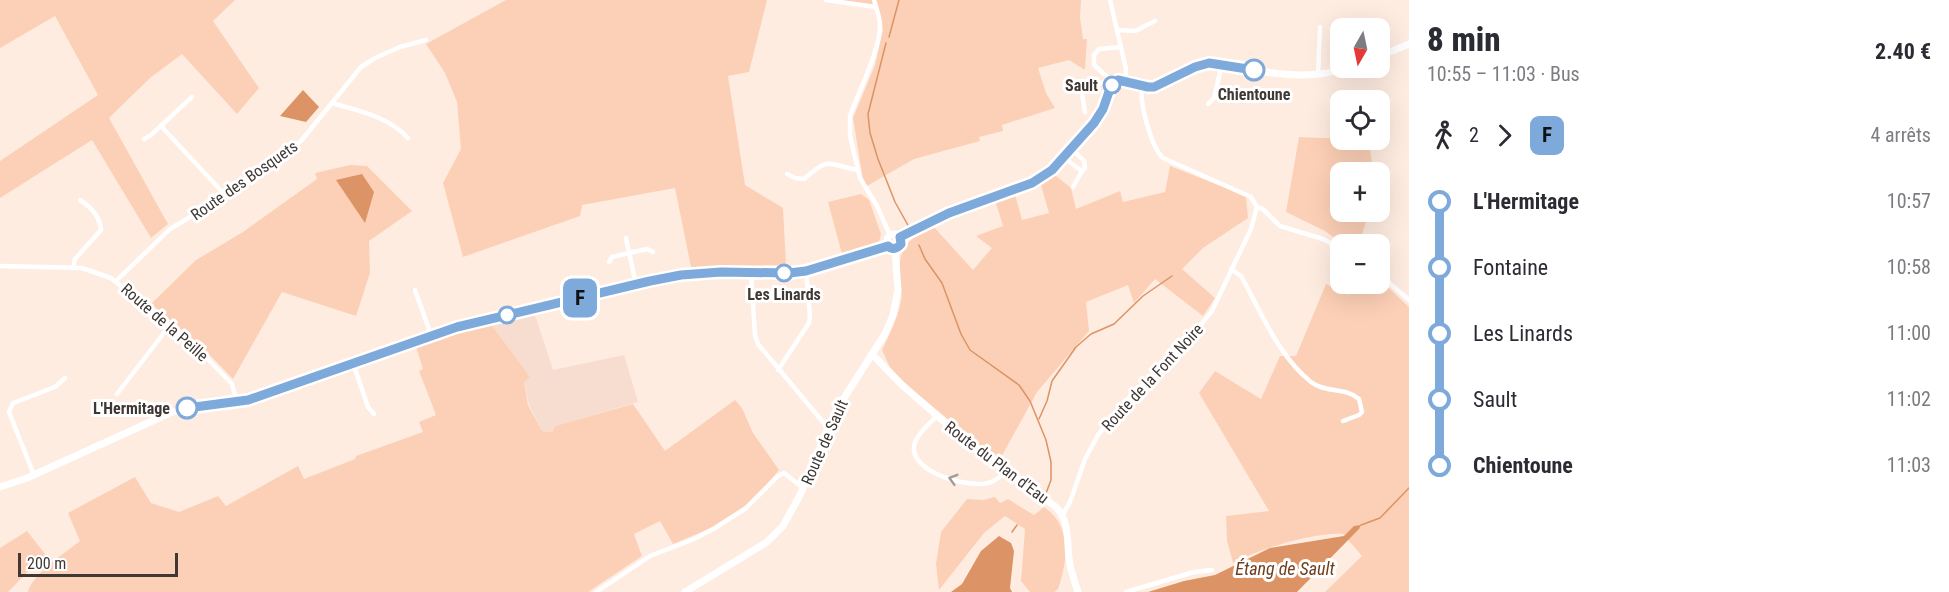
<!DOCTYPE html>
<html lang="fr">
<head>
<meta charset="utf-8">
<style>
	:root { --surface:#fff; --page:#f7f7f7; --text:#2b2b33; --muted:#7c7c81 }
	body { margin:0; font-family:"Roboto Condensed",sans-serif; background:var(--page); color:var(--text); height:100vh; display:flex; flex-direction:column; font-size:22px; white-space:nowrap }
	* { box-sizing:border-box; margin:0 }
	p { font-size:20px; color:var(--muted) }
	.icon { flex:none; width:33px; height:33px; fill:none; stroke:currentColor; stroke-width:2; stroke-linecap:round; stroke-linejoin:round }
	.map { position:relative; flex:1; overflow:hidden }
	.side { display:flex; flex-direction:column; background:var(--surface); width:540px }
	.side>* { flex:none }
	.badge { padding:0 12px; border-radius:9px; font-size:21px; line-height:39px }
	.needle { width:39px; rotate:189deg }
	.controls { position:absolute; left:1330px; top:18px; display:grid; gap:12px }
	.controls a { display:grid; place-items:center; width:60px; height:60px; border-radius:12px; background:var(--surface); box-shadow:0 6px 24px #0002; font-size:30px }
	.scale { position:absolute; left:18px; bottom:15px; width:160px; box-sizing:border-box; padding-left:6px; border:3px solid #3f3834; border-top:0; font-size:16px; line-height:21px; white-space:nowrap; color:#3f3834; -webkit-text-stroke:4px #fff; paint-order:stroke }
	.map>.badge { position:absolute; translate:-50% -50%; box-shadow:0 0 0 3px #fff }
	.legs { display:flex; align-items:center; gap:9px; height:66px; padding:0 18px; font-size:20px }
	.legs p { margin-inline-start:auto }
	.head { display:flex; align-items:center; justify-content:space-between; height:102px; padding:0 18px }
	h1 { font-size:33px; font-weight:800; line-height:45px }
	ul { padding:0 18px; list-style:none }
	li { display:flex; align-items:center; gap:21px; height:66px; font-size:22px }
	li i { display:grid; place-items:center; width:9px; height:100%; margin:0 8px; background:currentColor }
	li i::after { content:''; width:15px; height:15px; margin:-8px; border:4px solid; border-radius:50%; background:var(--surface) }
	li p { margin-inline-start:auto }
	li:first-child i { background:linear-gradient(#0000 50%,currentColor 0) }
	li:last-child i { background:linear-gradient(currentColor 50%,#0000 0) }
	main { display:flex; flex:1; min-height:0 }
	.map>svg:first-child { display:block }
</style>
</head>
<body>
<main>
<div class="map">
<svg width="1409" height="592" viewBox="0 0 1409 592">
	<rect width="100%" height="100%" fill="#ffece1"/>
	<!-- built -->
	<polygon fill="#f7ddcf" points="535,315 553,370 624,355 638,402 555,426 552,432 542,431 529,405 524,381 530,377 491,324"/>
	<!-- green -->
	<g fill="#fcd0b6">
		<polygon points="0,0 235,0 213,21 259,88 237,114 182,54 150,78 109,118 168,224 151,238 92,140 0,198 0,161 98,95 55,16 0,48"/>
		<polygon points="506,0 767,0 749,72 728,76 745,185 783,208 786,265 691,267 675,188 582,205 580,216 463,257 443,183 461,149 457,102 445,73 426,44"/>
		<polygon points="829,0 1081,0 1080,17 1083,39 1087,39 1085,70 1069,60 1038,68 1046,93 1055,108 1002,125 1003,131 979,137 980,141 914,159 867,186 863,180 853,118 875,65 883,30 878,9"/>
		<polygon points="1299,137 1369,140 1373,172 1341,172 1341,212 1368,212 1360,244 1343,244 1325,231 1286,212"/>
		<polygon points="350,165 367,166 412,211 369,241 370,273 356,316 282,292 233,379 201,346 151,304 196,260 243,232 317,179 315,173"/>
		<path d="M 1170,166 L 1246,196 L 1248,218 L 1203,248 L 1182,269 L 1215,298 L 1203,316 L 1155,279 L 1134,303 L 1128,285 L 1086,302 L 1089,331 L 1037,392 L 999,461 L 893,374 L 882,350 C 889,335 898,318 901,301 C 903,294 900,285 900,277 C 897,247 909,239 933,226 L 973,270 L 992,248 L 976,236 L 1003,226 L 995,200 L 1015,194 L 1022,220 L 1049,213 L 1041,185 L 1055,175 L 1071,188 L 1076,209 L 1120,191 L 1123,202 L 1165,192 Z"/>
		<polygon points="861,194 869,200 881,234 879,242 842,254 828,202"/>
		<path d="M 1380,280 L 1409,307 L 1409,592 L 1325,592 L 1362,556 L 1343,534 C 1316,532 1257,549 1233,563 L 1227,541 L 1226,516 L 1269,511 L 1199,393 L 1215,371 L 1261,399 L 1280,356 L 1296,356 L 1326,284 L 1349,295 L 1357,284 L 1380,284 Z"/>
		<path d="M 491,324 L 530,377 L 524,382 L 528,405 L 542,431 L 552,432 L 555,426 L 633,404 L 665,451 L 735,400 L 742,408 L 753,433 L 779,470 L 745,510 L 711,528 L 673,544 L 660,521 L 634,534 L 642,556 L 588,592 L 28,592 C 32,574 65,553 80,541 L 68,513 L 135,477 L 151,503 L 179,512 L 218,496 L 226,506 L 298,466 L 304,479 L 355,459 L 356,456 L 423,432 L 419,422 L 436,415 L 419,371 L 423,369 L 416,347 L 441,337 Z"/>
		<path d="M 995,497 L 1000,503 L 1008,499 L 1034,515 L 1044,507 C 1072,526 1068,560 1058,589 L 1054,592 L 1030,592 L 1021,581 L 1025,529 L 1005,516 L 984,533 L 939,590 L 936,564 L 941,532 L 967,499 L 983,500 Z"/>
		<polygon points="27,531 45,554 8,592 0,592 0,548"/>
	</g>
	<!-- water -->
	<g fill="#dc9365">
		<polygon points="303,90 319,107 306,122 280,116"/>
		<polygon points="362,174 374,192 365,223 336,180"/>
		<polygon points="1361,525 1359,529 1297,592 1148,592 1184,581 1215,575 1270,548 1344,536 1354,526"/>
		<polygon points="999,536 1011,543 1014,551 1010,588 1012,592 951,592 962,584 981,551"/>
	</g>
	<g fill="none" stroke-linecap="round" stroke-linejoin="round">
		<!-- stream -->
		<g stroke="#dc9365" stroke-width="1.5">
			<polyline points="889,37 899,0"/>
			<polyline points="886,43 868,114 870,133 878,159 895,202 909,227"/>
			<polyline points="919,245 925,259 942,283 961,334 970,350 1019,385 1030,401 1046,440 1051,462 1051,480 1045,496"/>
			<polyline points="1039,419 1047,401 1052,381 1076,347 1091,334 1114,324 1143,296 1172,276"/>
			<polyline points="1361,525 1380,518 1409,488"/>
			<polyline points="1012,532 1017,525"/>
		</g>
		<!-- street -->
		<g stroke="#fff" stroke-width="4.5">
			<polyline points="826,0 876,7"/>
			<path d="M 874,0 C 876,7 879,15 880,23 C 881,49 859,90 850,116 L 850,136 L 860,178 L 877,206 L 890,235"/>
			<polyline points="1110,0 1126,69 1125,81"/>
			<polyline points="1117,30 1135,31 1155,21"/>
			<polyline points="1318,75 1320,27"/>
			<polyline points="1113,82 1094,65 1094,55 1099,49 1120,47"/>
			<path d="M 1142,86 C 1139,102 1151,147 1163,158 L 1251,197 L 1257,207 L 1263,209 L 1280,226 L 1323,239 L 1341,249"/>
			<path d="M 332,103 C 359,111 388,116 408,138"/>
			<polyline points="1208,104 1214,98 1222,64"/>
			<polyline points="1085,112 1082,94 1084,90 1104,82 1109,78"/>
			<polyline points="161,126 226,196"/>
			<polyline points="144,139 151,135 192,97"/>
			<polyline points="1072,149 1084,161 1085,168 1082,171"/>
			<polyline points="1064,158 1082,171 1073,187"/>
			<path d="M 787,174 L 795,178 L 804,179 C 831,155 827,165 858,170"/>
			<polyline points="626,238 636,285"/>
			<polyline points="609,262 612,257 647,249 653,252"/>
			<polyline points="0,266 82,268 111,278 198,349 232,384 237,402"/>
			<path d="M 73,268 L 75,259 L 101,230 C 100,216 91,207 80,200"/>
			<path d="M 1231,269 L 1241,276 C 1261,312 1279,357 1311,382 C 1325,393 1345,387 1359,399 L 1362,412 L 1359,415 L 1343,421"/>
			<polyline points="751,273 755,335 758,344 827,427"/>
			<polyline points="1380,275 1409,300"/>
			<polyline points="116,281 170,229 226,196 301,141 361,67 375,58 400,47 426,40"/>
			<polyline points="415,290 431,335"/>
			<polyline points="353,363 368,407 374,414"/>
			<polyline points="778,370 809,323 810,316 806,271"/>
			<polyline points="117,394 170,325"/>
			<path d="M 937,416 C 929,424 916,435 914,446 C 910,473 972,490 991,482 C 997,480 1002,475 1006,471"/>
			<polyline points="34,475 9,412 13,403 55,387 65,378"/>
			<polyline points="1063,514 1070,502 1085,459 1098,435 1123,403 1173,359 1212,311 1251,229 1257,207"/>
			<polyline points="596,592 650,556 694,539 715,528 746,508 778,476 784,473 803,488"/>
			<polyline points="1126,592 1194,572 1212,570"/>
		</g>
		<!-- secondary -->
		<g stroke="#fff" stroke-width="7">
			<polyline points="1380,56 1409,44"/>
			<circle cx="894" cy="241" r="7"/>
			<path d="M 900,237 L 949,213 L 1032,184 L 1052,170 L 1094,123 L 1103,109 L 1111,86 L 1117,80 L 1148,87 L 1154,87 C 1172,80 1190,64 1209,63 C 1221,62 1235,67 1246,69 C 1281,75 1313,79 1348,68"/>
			<path d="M 872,354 L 902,385 L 972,446 L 1056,507 C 1071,523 1066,544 1070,565 C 1072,574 1075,583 1078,592"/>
			<polyline points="0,487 27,478 170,413 187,408 248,400 457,327 650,281 681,275 721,272 789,273 806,271 888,245"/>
			<polyline points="685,592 767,542 783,526 800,495 835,412 885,334 893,315 898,290 895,248"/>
		</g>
	</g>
	<!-- one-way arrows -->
	<defs><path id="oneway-chevron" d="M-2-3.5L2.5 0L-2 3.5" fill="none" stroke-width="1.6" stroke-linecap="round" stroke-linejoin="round" transform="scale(1.5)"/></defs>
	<use stroke="#9f9c9a" href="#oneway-chevron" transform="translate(953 479) rotate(-164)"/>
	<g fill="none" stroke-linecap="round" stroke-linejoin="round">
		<defs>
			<path id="line-1" d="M 187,408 L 248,400 L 457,327 L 650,281 L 681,275 L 721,272 L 789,273 L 806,271 L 888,246 C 892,250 897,249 901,244 L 900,237 L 906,234 L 949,213 L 1032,183 L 1052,170 L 1094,123 L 1103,109 L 1111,86 L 1118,80 L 1148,87 L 1154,87 L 1195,67 L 1209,63 L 1254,70"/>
		</defs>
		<!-- line-1 casing -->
		<use href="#line-1" stroke="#fff" stroke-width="14"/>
		<!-- line-1 -->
		<use href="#line-1" stroke="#7da9db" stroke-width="9"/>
	</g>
	<!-- markers -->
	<g fill="#fff" stroke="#7da9db" stroke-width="3">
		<circle cx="1254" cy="70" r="10"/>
		<circle cx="1112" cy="85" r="8"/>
		<circle cx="784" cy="273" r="8"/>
		<circle cx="507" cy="315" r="8"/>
		<circle cx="187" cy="408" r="10"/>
	</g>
	<g text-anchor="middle" stroke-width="6" stroke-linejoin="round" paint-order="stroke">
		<!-- stop labels -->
		<g font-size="16" font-weight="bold" fill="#3f3834" stroke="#fff" text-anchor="end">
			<text x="1098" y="91">Sault</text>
			<text x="1254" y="100" text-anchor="middle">Chientoune</text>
			<text x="784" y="300" text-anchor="middle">Les Linards</text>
			<text x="170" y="414">L'Hermitage</text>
		</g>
		<!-- street labels -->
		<g font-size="16" fill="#3f3834" stroke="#fff">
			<text transform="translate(244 180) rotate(-35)" y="6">Route des Bosquets</text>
			<text transform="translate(165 322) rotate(41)" y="6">Route de la Peille</text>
			<text transform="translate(1152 377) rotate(-47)" y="6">Route de la Font Noire</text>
			<text transform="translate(824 442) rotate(-66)" y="6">Route de Sault</text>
			<text transform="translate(997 462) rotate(37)" y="6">Route du Plan d'Eau</text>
		</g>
		<!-- water labels -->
		<g font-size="18" font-style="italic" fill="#6f3d1c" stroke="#fff">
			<text x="1285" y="575">Étang de Sault</text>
		</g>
	</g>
</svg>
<div class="controls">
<a><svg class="needle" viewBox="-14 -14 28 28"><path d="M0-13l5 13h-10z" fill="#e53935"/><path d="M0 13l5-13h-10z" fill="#7c7c81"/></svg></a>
<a><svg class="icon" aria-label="locate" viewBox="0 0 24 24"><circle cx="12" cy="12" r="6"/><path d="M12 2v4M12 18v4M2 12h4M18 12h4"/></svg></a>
<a>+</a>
<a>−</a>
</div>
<div class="scale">200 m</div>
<b class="badge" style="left:580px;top:298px;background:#7da9db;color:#111">F</b>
</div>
<section class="side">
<div class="head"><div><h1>8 min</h1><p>10:55 – 11:03 · Bus</p></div><b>2.40 €</b></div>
<div class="legs"><svg class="icon" aria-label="walk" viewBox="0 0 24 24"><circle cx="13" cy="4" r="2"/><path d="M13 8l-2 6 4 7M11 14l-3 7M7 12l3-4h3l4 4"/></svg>2<svg class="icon" aria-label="forward" viewBox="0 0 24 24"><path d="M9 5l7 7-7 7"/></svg><b class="badge" style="background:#7da9db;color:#111">F</b><p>4 arrêts</p></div>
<ul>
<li><i style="color:#7da9db"></i><b>L'Hermitage</b><p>10:57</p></li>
<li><i style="color:#7da9db"></i><span>Fontaine</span><p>10:58</p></li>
<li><i style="color:#7da9db"></i><span>Les Linards</span><p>11:00</p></li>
<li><i style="color:#7da9db"></i><span>Sault</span><p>11:02</p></li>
<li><i style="color:#7da9db"></i><b>Chientoune</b><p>11:03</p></li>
</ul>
</section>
</main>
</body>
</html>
